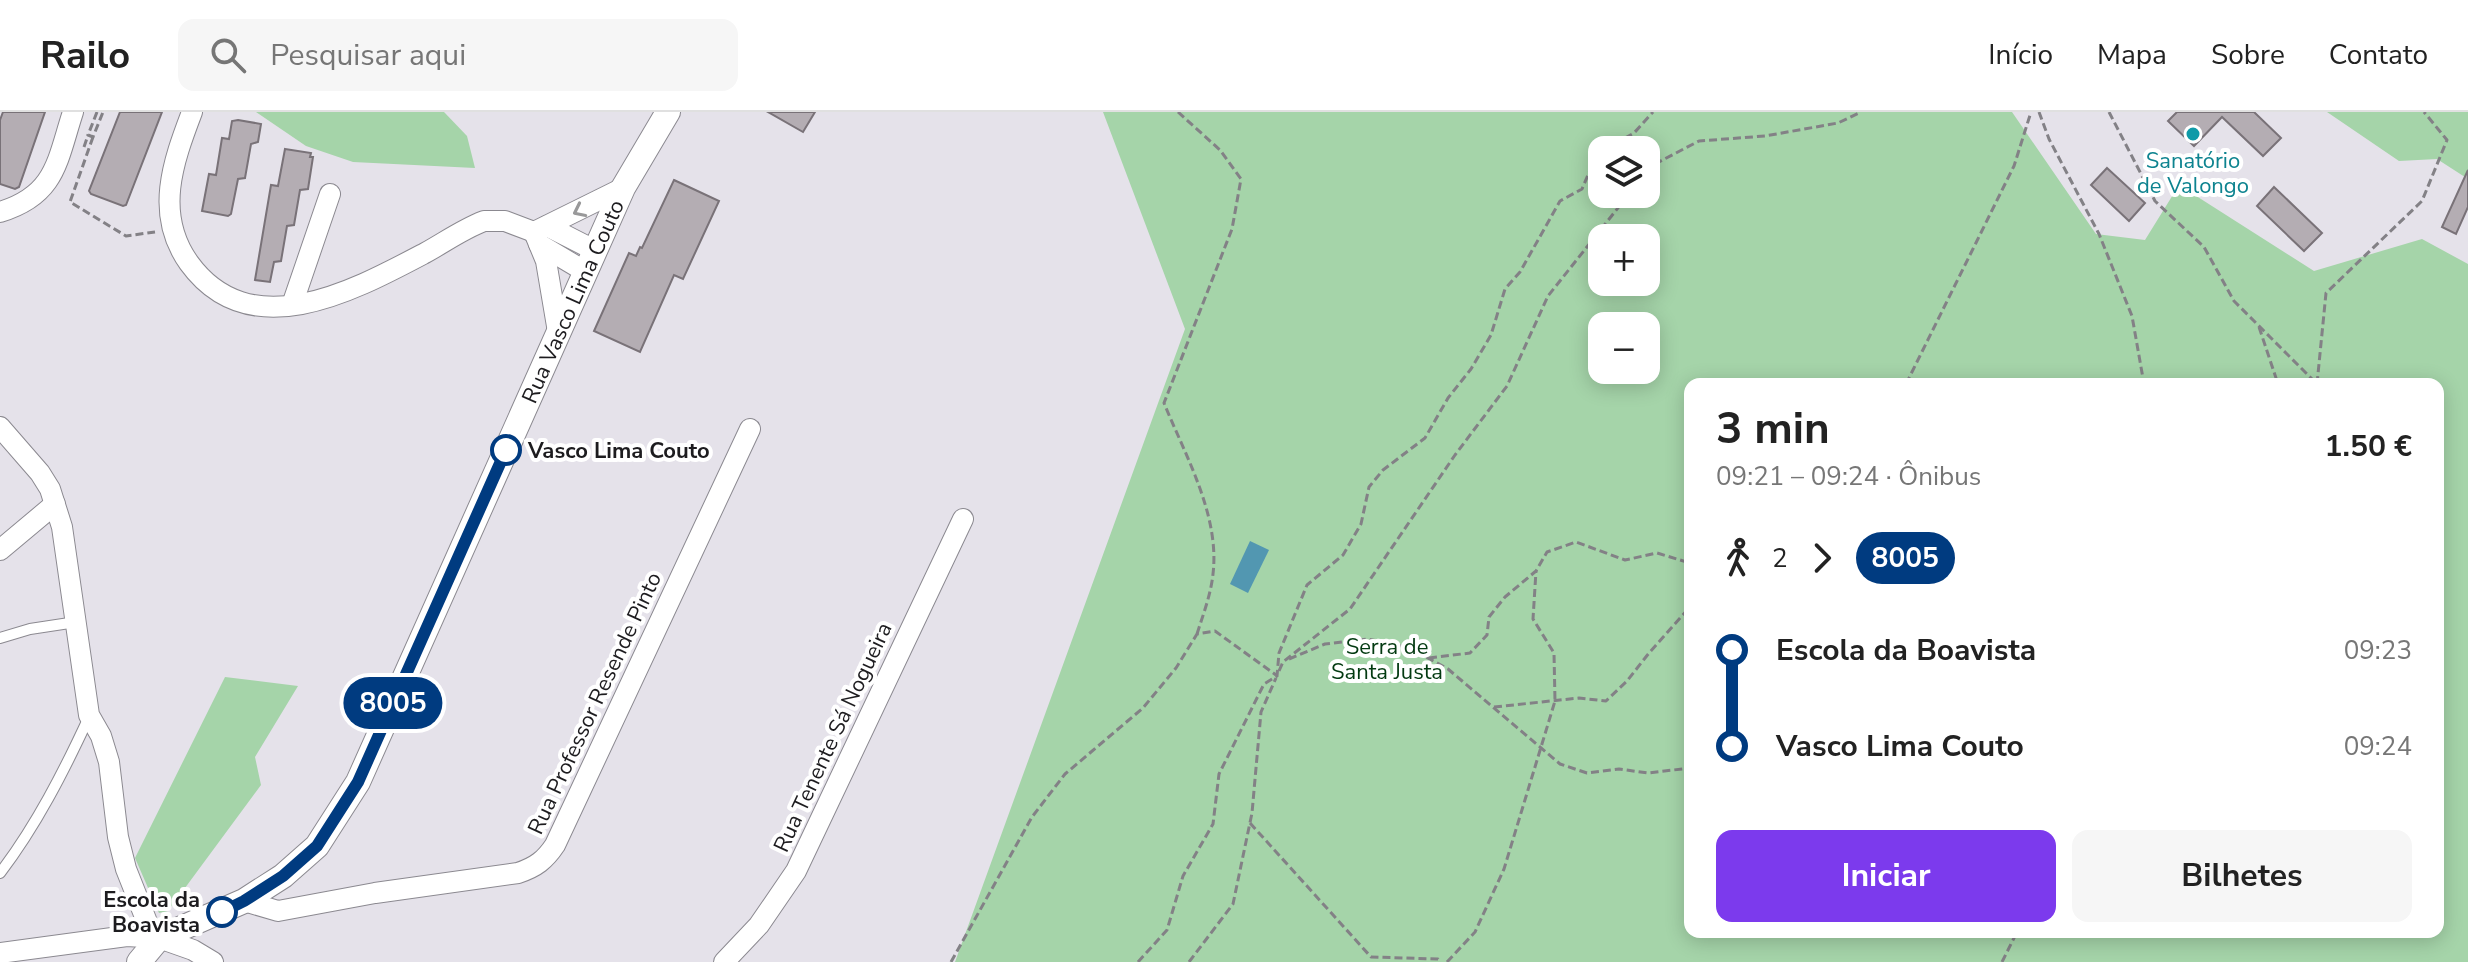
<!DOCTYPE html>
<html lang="pt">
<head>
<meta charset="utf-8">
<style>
	:root { --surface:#fff; --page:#f6f6f6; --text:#222; --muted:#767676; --line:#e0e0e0; --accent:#7c3aed }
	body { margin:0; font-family:"Nunito Sans",sans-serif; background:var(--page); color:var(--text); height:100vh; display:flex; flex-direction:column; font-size:30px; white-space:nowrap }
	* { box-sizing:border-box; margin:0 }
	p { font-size:26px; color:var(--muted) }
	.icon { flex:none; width:44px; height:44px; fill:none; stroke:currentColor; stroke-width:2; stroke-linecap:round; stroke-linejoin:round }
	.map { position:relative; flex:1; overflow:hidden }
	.details { position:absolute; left:1684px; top:266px; width:760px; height:560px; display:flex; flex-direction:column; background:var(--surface); border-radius:16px; box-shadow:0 4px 20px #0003 }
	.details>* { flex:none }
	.badge { padding:0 16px; border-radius:26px; font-size:28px; line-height:52px }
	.buttons { position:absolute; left:1588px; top:24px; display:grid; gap:16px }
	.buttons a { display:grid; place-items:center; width:72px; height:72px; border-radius:16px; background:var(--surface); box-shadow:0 4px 20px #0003; font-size:40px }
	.map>.badge { position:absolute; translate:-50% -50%; box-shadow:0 0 0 4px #fff }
	.legs { display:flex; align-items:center; gap:12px; height:88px; padding:0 32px; font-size:26px }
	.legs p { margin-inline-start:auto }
	.summary { display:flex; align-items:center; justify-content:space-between; height:136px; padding:0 32px }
	h1 { font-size:44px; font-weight:700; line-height:60px }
	.cta { display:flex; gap:16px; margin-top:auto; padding:16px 32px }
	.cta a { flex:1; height:92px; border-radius:16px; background:var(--accent); color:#fff; font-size:32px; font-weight:700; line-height:92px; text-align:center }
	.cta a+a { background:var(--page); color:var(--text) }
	ul { padding:0 32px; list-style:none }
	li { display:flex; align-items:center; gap:28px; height:96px; font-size:30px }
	li i { display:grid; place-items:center; width:12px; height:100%; margin:0 10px; background:currentColor }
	li i::after { content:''; width:20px; height:20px; margin:-10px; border:6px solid; border-radius:50%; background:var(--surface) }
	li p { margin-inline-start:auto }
	li:first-child i { background:linear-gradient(#0000 50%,currentColor 0) }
	li:last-child i { background:linear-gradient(currentColor 50%,#0000 0) }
	header { display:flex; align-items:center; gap:48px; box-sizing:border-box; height:112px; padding:0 40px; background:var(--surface); border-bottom:2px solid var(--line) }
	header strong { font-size:38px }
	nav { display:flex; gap:44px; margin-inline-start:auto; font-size:28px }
	.search { width:560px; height:72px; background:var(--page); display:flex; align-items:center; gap:20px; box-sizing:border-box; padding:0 28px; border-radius:16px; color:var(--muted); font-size:30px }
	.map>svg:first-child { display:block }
</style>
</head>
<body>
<header>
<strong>Railo</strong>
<div class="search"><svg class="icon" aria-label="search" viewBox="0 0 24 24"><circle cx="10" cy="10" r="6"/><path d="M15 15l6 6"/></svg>Pesquisar aqui</div>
<nav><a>Início</a><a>Mapa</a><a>Sobre</a><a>Contato</a></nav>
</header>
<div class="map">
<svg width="2468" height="850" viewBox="0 0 2468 850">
	<rect width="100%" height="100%" fill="#e5e2ea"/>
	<!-- green -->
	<g fill="#a5d4a9" fill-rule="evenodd">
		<polygon points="256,0 444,0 467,24 475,56 353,50 306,34"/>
		<path d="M 1103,0 L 2012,0 L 2096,122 L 2145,128 L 2179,73 L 2314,159 L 2422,127 L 2468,152 L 2468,850 L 955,850 L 1185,217 ZM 1602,38 L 1646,38 L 1646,82 L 1602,82 ZM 1602,126 L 1646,126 L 1646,170 L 1602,170 ZM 1602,214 L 1646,214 L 1646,258 L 1602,258 ZM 1690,272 L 2438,272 L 2438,820 L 1690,820 Z"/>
		<polygon points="2327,0 2468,0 2468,67 2437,47 2399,49"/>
		<polygon points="225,565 298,574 255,645 261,673 168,799 159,801 135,746"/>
	</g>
	<!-- water -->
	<polygon fill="#5297b1" points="1250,429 1269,438 1248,481 1230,472"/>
	<!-- building -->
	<g fill="#b4adb3" stroke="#797278" stroke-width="2">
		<polygon points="3,0 45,0 19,75 15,77 0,72 0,8"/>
		<polygon points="120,0 162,0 126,93 123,94 91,82 89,79"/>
		<polygon points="768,0 815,0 803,20"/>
		<polygon points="2177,0 2254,0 2281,26 2263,44 2222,5 2194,34 2168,9"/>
		<polygon points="238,8 261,12 258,30 251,32 245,66 238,67 231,102 228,104 202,99 209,62 216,63 222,26 229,27 232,9"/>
		<polygon points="285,37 311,41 310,45 313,45 308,77 300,78 294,113 287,114 281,149 274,150 270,170 255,168 271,73 278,74"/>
		<polygon points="2107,56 2145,91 2129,109 2091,73"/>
		<polygon points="2468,58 2468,95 2456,122 2442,115"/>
		<polygon points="674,68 719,89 683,167 674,163 640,240 594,219 629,141 636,144 640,135 642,136"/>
		<polygon points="2274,75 2322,121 2304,139 2257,94"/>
	</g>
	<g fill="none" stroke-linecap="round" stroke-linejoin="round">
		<defs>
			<g id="service">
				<polyline points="0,526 30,517 76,510"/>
				<path d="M 0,761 C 36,714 64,659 89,605"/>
			</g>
			<g id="minor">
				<path d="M 192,0 C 173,50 154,102 189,151 C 250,235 353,179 425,141 C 445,130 463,117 484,109 L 505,109 L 534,120 L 623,76"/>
				<path d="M 0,100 C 56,83 57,49 73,0"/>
				<polyline points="547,114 596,139"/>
				<polyline points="534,120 546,149 558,220"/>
				<polyline points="539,132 586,160"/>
				<polyline points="292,193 330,82"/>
				<polyline points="0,315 40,361 50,377 62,415 89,603 101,624 109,650 118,725 126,757 149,815 159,826 193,838 213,850"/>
				<polyline points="0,438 55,392"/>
				<path d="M 244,789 L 278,799 L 375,781 L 518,761 C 536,755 545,748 555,733 L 750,317"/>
				<polyline points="0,841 127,824 159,826"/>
				<polyline points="724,850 759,813 796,759 963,407"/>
			</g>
			<g id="tertiary">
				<path id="s1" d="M 139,850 L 159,826 L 244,789 L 283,764 L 317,734 L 358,670 L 623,76 L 668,0"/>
			</g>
		</defs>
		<!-- service casing -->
		<use href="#service" stroke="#8b8990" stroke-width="12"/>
		<!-- minor casing -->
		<use href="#minor" stroke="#8b8990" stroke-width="22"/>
		<!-- tertiary casing -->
		<use href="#tertiary" stroke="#8b8990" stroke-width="26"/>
		<!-- path -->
		<g stroke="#838186" stroke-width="3" stroke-dasharray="8 4" stroke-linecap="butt">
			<polyline points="97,0 88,23 93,25 103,0"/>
			<path d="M 1178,0 L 1220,38 L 1241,67 L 1232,117 L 1164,291 C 1185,343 1220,403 1213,462 C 1211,482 1203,503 1197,522"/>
			<polyline points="2039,0 2049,27 2099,122 2132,204 2144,272"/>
			<polyline points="2109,0 2155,89 2204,135 2234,189 2317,272"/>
			<polyline points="93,25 70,90 126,124 155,120"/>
			<polyline points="84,35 88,23"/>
			<polyline points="1604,38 1634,21 1653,0"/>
			<polyline points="1646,60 1651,54 1699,29 1765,24 1838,11 1861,0"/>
			<polyline points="2259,215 2278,272"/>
			<polyline points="1906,272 2014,54 2031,0"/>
			<polyline points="2317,272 2326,181 2422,89 2447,28 2424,0"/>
			<polyline points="1429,546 1470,541 1487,523 1489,505 1505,485 1536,459 1547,440 1576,430 1625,448 1657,441 1690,451"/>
			<polyline points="1289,547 1325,532 1368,527 1410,536 1448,557 1560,652 1587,661 1619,657 1648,661 1690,656"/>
			<polyline points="1279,559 1283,550 1350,497 1455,343 1507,274 1548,184 1629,82"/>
			<polyline points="1494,595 1579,586 1606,589 1627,569 1649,541 1690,495"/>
			<polyline points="1250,711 1371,845 1438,847 1441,850"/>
			<polyline points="951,850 1032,705 1065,662 1143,596 1176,556 1197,522 1215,519 1276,563"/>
			<polyline points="1138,850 1167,818 1183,764 1213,712 1219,662 1264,572 1277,564 1279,541 1307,473 1343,443 1361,412 1369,375 1383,358 1425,326 1448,286 1471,257 1491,223 1505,177 1520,160 1560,89 1582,77 1597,42 1602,39"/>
			<polyline points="1189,850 1233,792 1252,701 1261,600 1276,566"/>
			<polyline points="1447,850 1475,820 1504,757 1555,589 1554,541 1533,507 1536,459"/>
			<polyline points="2002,850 2017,820"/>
		</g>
		<!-- service -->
		<use href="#service" stroke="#fff" stroke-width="10"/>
		<!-- minor -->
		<use href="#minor" stroke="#fff" stroke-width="20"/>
		<!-- tertiary -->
		<use href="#tertiary" stroke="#fff" stroke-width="24"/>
	</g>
	<!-- one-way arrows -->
	<defs><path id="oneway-chevron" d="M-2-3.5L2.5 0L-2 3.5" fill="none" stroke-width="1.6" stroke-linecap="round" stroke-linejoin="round" transform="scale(2)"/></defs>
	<use stroke="#99999a" href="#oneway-chevron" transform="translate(579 99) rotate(154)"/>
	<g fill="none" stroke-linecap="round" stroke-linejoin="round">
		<defs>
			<polyline id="line-1" points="222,800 244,789 283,764 317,734 358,670 506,338"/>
		</defs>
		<!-- line-1 casing -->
		<use href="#line-1" stroke="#fff" stroke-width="18"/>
		<!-- line-1 -->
		<use href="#line-1" stroke="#003b80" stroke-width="12"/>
	</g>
	<!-- markers -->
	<circle fill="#0f9aa8" stroke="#fff" stroke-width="3" cx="2193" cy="22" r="8"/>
	<g fill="#fff" stroke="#003b80" stroke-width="4">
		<circle cx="506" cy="338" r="14"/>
		<circle cx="222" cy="800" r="14"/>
	</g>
	<g text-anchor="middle" stroke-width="8" stroke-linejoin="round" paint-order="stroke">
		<!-- culture labels -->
		<g font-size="22" fill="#0d838f" stroke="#fff">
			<text x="2193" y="56">Sanatório<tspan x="2193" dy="25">de Valongo</tspan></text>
		</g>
		<!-- street labels -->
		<g font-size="22" fill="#1d1c1f" stroke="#fff">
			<text dy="8" stroke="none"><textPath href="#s1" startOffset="818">Rua Vasco Lima Couto</textPath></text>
			<text transform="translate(594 591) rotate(-65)" y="8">Rua Professor Resende Pinto</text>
			<text transform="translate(832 625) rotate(-65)" y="8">Rua Tenente Sá Nogueira</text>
		</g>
		<!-- stop labels -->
		<g font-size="22" font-weight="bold" fill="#1d1c1f" stroke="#fff" text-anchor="start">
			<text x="528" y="346">Vasco Lima Couto</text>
			<text x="200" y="795" text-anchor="end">Escola da<tspan x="200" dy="25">Boavista</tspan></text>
		</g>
		<!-- park labels -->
		<g font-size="22" fill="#033a11" stroke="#fff">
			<text x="1387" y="542">Serra de<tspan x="1387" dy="25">Santa Justa</tspan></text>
		</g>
	</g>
</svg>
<div class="buttons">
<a><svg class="icon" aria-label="layers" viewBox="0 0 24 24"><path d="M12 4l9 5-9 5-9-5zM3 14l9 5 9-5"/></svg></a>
<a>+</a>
<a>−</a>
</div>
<b class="badge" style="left:393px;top:591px;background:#003b80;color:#fff">8005</b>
<section class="details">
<div class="summary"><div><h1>3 min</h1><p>09:21 – 09:24 · Ônibus</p></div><b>1.50 €</b></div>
<div class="legs"><svg class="icon" aria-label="walk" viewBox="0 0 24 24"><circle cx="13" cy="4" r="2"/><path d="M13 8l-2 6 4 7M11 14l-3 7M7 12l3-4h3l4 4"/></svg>2<svg class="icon" aria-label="forward" viewBox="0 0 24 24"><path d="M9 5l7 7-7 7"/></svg><b class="badge" style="background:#003b80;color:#fff">8005</b></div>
<ul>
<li><i style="color:#003b80"></i><b>Escola da Boavista</b><p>09:23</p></li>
<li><i style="color:#003b80"></i><b>Vasco Lima Couto</b><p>09:24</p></li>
</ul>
<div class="cta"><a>Iniciar</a><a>Bilhetes</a></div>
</section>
</div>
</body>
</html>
